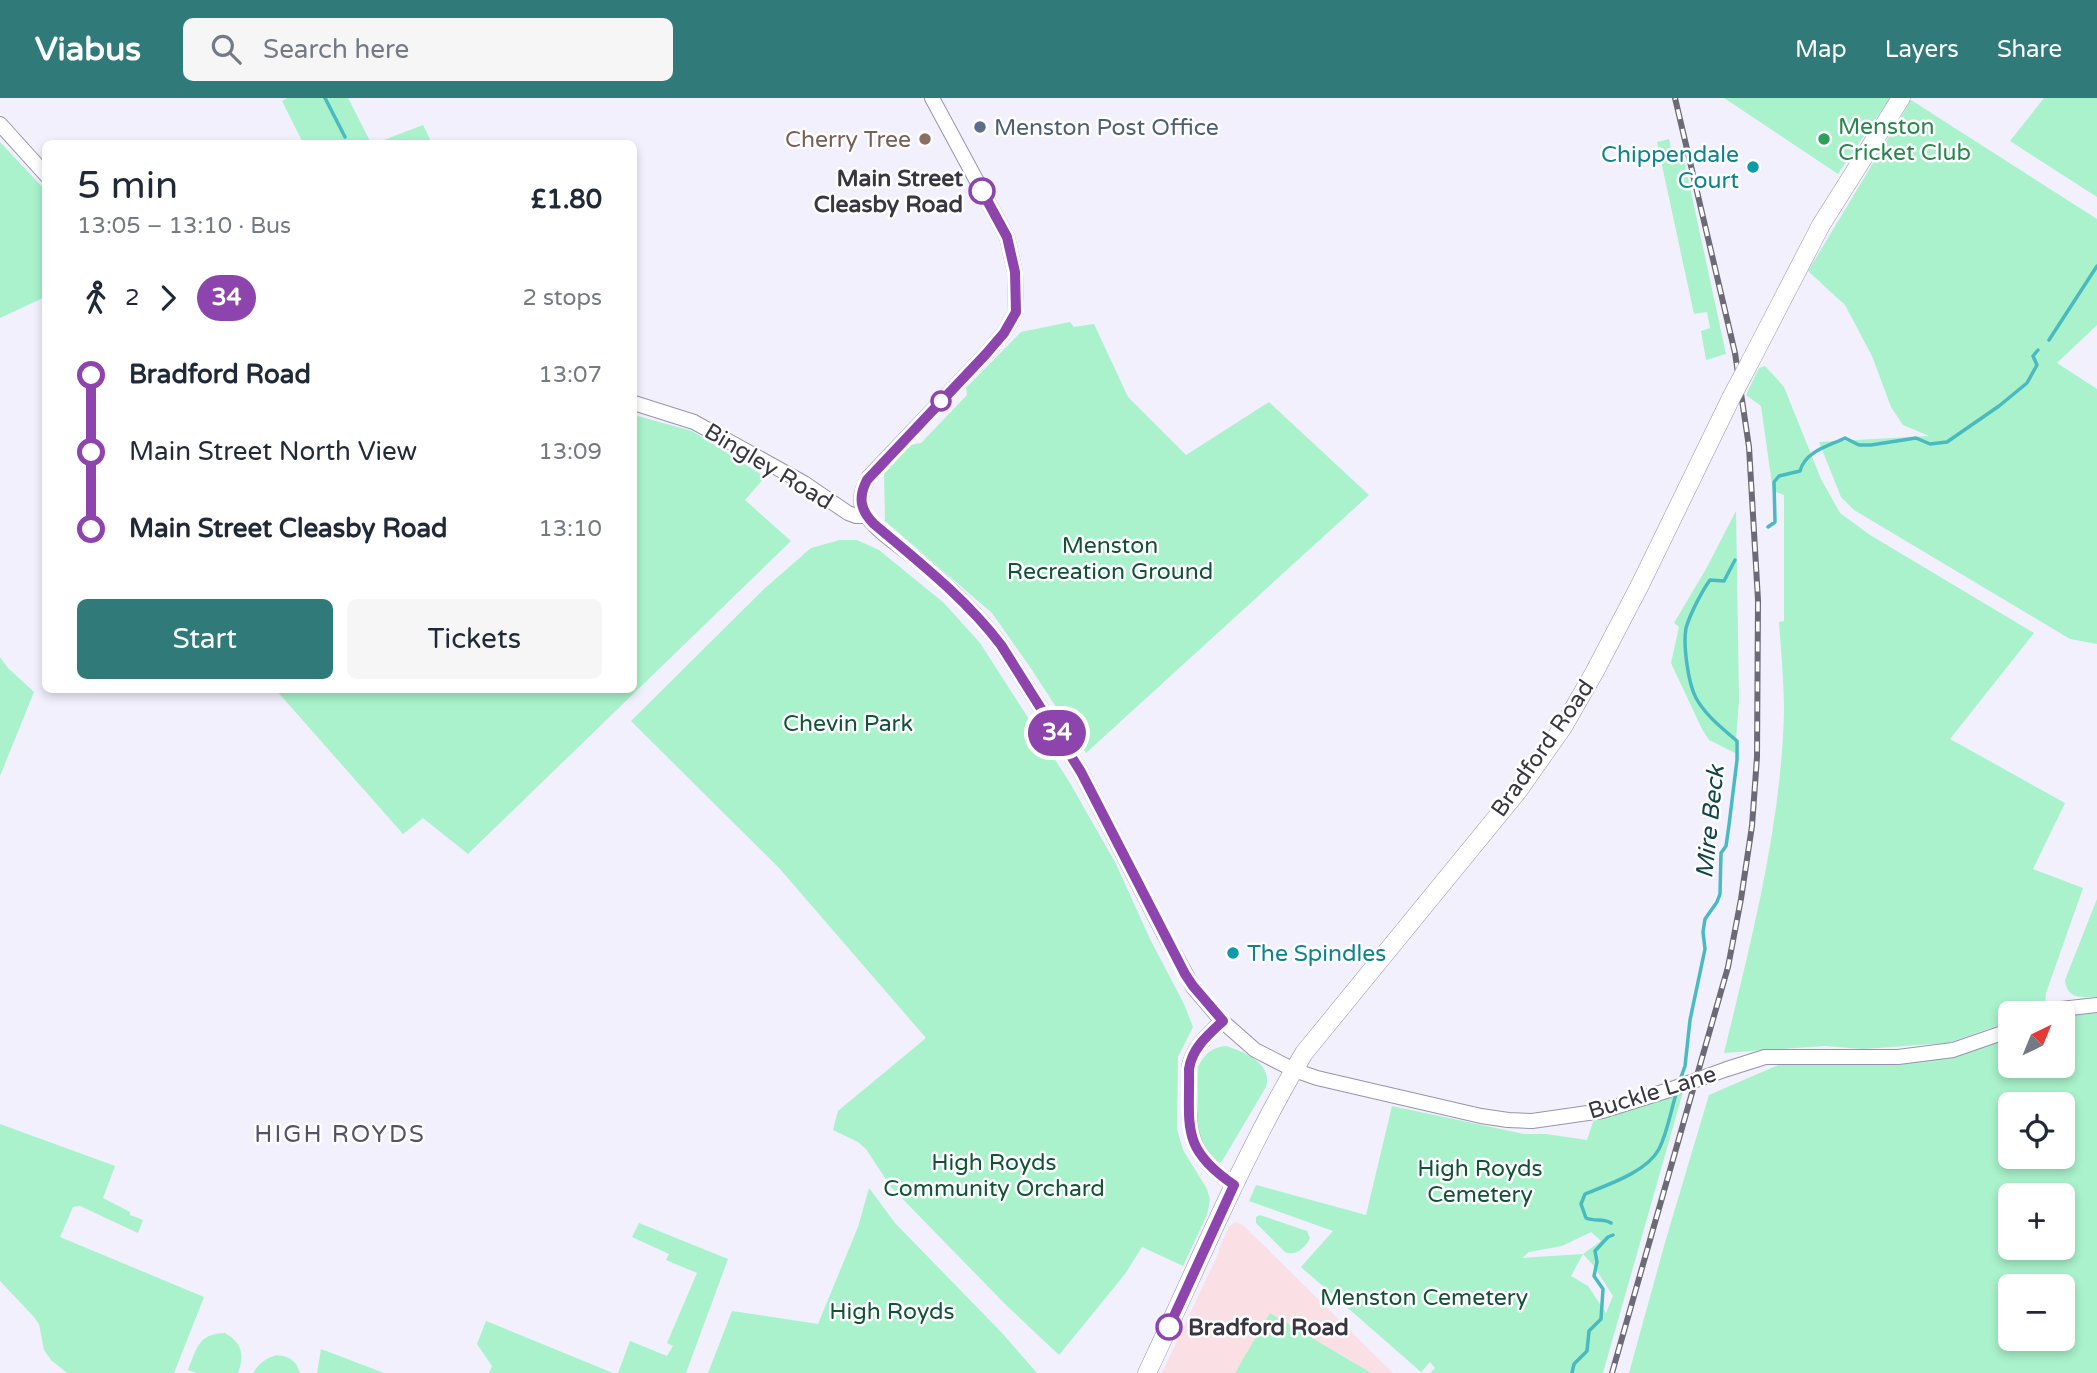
<!DOCTYPE html>
<html lang="en">
<head>
<meta charset="utf-8">
<style>
	:root { --surface:#fff; --page:#f6f6f7; --text:#1f2937; --muted:#747a83; --accent:#317a7a }
	body { margin:0; font-family:"Varela Round",sans-serif; background:var(--page); color:var(--text); height:100vh; display:flex; flex-direction:column; font-size:26px; white-space:nowrap }
	* { box-sizing:border-box; margin:0 }
	p { font-size:23px; color:var(--muted) }
	.icon { flex:none; width:38px; height:38px; fill:none; stroke:currentColor; stroke-width:2; stroke-linecap:round; stroke-linejoin:round }
	.map { position:relative; flex:1; overflow:hidden }
	.drawer { position:absolute; left:42px; top:42px; width:595px; height:553px; display:flex; flex-direction:column; background:var(--surface); border-radius:10px; box-shadow:0 4px 10px #0003 }
	.drawer>* { flex:none }
	.badge { padding:0 14px; border-radius:23px; font-size:24px; line-height:46px }
	.needle { width:46px; rotate:43deg }
	.fabs { position:absolute; left:1998px; top:903px; display:grid; gap:14px }
	.fabs a { display:grid; place-items:center; width:77px; height:77px; border-radius:10px; background:var(--surface); box-shadow:0 4px 10px #0003; font-size:35px }
	.map>.badge { position:absolute; translate:-50% -50%; box-shadow:0 0 0 4px #fff }
	.legs { display:flex; align-items:center; gap:10px; height:77px; padding:0 35px; font-size:23px }
	.legs p { margin-inline-start:auto }
	.overview { display:flex; align-items:center; justify-content:space-between; height:119px; padding:0 35px }
	h1 { font-size:38px; font-weight:600; line-height:52px }
	.primary-button { display:flex; gap:14px; margin-top:auto; padding:14px 35px }
	.primary-button a { flex:1; height:80px; border-radius:10px; background:var(--accent); color:#fff; font-size:28px; font-weight:600; line-height:80px; text-align:center }
	.primary-button a+a { background:var(--page); color:var(--text) }
	ul { padding:0 35px; list-style:none }
	li { display:flex; align-items:center; gap:24px; height:77px; font-size:26px }
	li i { display:grid; place-items:center; width:10px; height:100%; margin:0 9px; background:currentColor }
	li i::after { content:''; width:18px; height:18px; margin:-9px; border:5px solid; border-radius:50%; background:var(--surface) }
	li p { margin-inline-start:auto }
	li:first-child i { background:linear-gradient(#0000 50%,currentColor 0) }
	li:last-child i { background:linear-gradient(currentColor 50%,#0000 0) }
	header { display:flex; align-items:center; gap:42px; box-sizing:border-box; height:98px; padding:0 35px; background:var(--accent); color:#fff }
	header strong { font-size:33px }
	nav { display:flex; gap:38px; margin-inline-start:auto; font-size:24px }
	.search { width:490px; height:63px; background:var(--page); display:flex; align-items:center; gap:18px; box-sizing:border-box; padding:0 24px; border-radius:10px; color:var(--muted); font-size:26px }
	.map>svg:first-child { display:block }
</style>
</head>
<body>
<header>
<strong>Viabus</strong>
<div class="search"><svg class="icon" aria-label="search" viewBox="0 0 24 24"><circle cx="10" cy="10" r="6"/><path d="M15 15l6 6"/></svg>Search here</div>
<nav><a>Map</a><a>Layers</a><a>Share</a></nav>
</header>
<div class="map">
<svg width="2097" height="1275" viewBox="0 0 2097 1275">
	<rect width="100%" height="100%" fill="#f1f0fc"/>
	<!-- education -->
	<polygon fill="#fae0e5" points="1235,1124 1242,1126 1393,1275 1162,1275 1219,1154 1219,1150 1229,1129"/>
	<!-- green -->
	<g fill="#a9f2cb" fill-rule="evenodd">
		<polygon points="287,0 348,0 371,45 303,45 282,3"/>
		<polygon points="1724,0 1890,0 1838,76"/>
		<polygon points="2044,0 2097,0 2097,99 2010,43"/>
		<polygon points="1911,2 2097,121 2097,227 2057,265 2097,291 2097,546 2070,541 1854,412 1841,399 1819,344 1929,338 1903,327 1891,309 1872,258 1845,207 1808,173"/>
		<polygon points="423,27 432,45 376,45"/>
		<polygon points="1669,41 1673,59 1683,57 1726,256 1706,262 1701,233 1710,230 1707,214 1694,216 1657,44"/>
		<polygon points="0,44 46,93 45,199 0,220"/>
		<polygon points="1070,224 1074,229 1094,226 1128,299 1186,357 1269,304 1369,397 1086,655 1030,569 992,515 885,423 884,374 911,347 921,345 967,297 966,290 1021,234"/>
		<path d="M 1765,268 L 1784,289 L 1821,381 L 1840,415 L 1870,437 L 2034,535 L 1950,641 L 2065,705 L 2033,771 L 2083,790 L 2046,895 L 2045,908 L 2033,915 L 2011,915 L 2011,923 L 1948,945 L 1863,951 L 1825,948 L 1724,955 C 1751,843 1781,730 1784,614 C 1784,584 1781,553 1779,524 L 1784,523 L 1784,397 L 1773,393 L 1761,308 L 1746,297 L 1759,270 Z"/>
		<polygon points="634,317 692,333 765,379 745,402 791,443 468,756 423,720 403,736 276,592 634,592"/>
		<polygon points="1736,413 1739,602 1735,655 1709,642 1702,631 1671,565 1679,529 1674,525 1706,471"/>
		<polygon points="840,442 857,442 879,452 944,505 980,545 1070,685 1116,766 1150,841 1184,906 1193,929 1178,959 1177,1031 1183,1052 1207,1091 1210,1101 1207,1117 1183,1168 1142,1149 1125,1176 1059,1257 1005,1206 891,1089 866,1051 858,1044 833,1032 838,1013 926,940 780,771 631,623 764,491 811,450"/>
		<polygon points="0,559 8,570 34,594 0,678"/>
		<path d="M 2097,801 L 2097,899 C 2082,899 2067,902 2065,882 Z"/>
		<path d="M 2097,913 L 2097,1275 L 1629,1275 L 1666,1141 L 1709,997 L 1785,964 L 1903,965 L 2011,937 L 2011,968 L 2063,968 L 2063,917 ZM 2011,1006 L 2063,1006 L 2063,1059 L 2011,1059 ZM 2011,1097 L 2063,1097 L 2063,1150 L 2011,1150 ZM 2011,1188 L 2063,1188 L 2063,1241 L 2011,1241 Z"/>
		<path d="M 1226,948 C 1245,954 1273,966 1266,989 L 1221,1065 L 1209,1057 L 1197,1037 L 1198,969 C 1204,956 1212,949 1226,948 Z"/>
		<path d="M 1683,994 L 1603,1275 L 1430,1275 L 1435,1270 L 1430,1264 L 1421,1274 L 1301,1169 L 1333,1133 L 1249,1103 L 1256,1087 L 1366,1117 L 1392,1008 L 1524,1036 L 1546,1036 L 1587,1042 L 1594,1021 ZM 1591,1134 L 1601,1143 L 1583,1156 L 1522,1160 L 1529,1154 L 1562,1148 ZM 1583,1156 L 1593,1167 L 1613,1198 L 1606,1215 L 1588,1188 L 1571,1178 Z"/>
		<polygon points="0,1026 115,1068 103,1100 130,1114 130,1117 143,1122 138,1135 80,1108 73,1109 60,1139 204,1199 174,1275 67,1275 51,1262 44,1252 39,1226 34,1219 0,1183"/>
		<polygon points="869,1090 895,1125 1002,1235 1037,1275 708,1275 732,1213 818,1226 858,1129"/>
		<path d="M 1260,1117 L 1307,1133 L 1310,1140 C 1306,1149 1295,1159 1285,1154 L 1256,1125 L 1256,1119 Z"/>
		<polygon points="639,1125 728,1161 686,1275 618,1275 630,1243 667,1258 673,1248 667,1245 697,1175 666,1162 669,1156 632,1139"/>
		<polygon points="1270,1215 1371,1275 1235,1275"/>
		<polygon points="486,1223 613,1275 489,1275 492,1268 477,1246"/>
		<path d="M 225,1235 C 242,1245 245,1257 238,1275 L 197,1275 L 188,1272 C 197,1250 198,1236 225,1235 Z"/>
		<polygon points="321,1251 384,1275 317,1275"/>
		<path d="M 277,1257 C 290,1259 296,1262 300,1275 L 253,1275 C 259,1265 266,1260 277,1257 Z"/>
	</g>
	<g fill="none" stroke-linecap="round" stroke-linejoin="round">
		<!-- stream -->
		<g stroke="#4abac1" stroke-width="3.5">
			<polyline points="325,0 345,39"/>
			<polyline points="2049,242 2097,168"/>
			<path d="M 1768,429 L 1775,424 L 1774,384 L 1779,378 L 1800,373 C 1805,353 1829,348 1845,340 L 1859,347 L 1871,347 L 1916,340 L 1930,346 L 1947,344 L 1999,308 L 2027,285 L 2037,267 L 2033,258 L 2038,252"/>
			<path d="M 1680,982 L 1685,968 L 1690,922 L 1705,851 L 1703,834 L 1705,821 L 1717,804 L 1720,796 L 1721,755 L 1726,748 L 1729,727 L 1737,662 L 1737,643 C 1722,630 1706,618 1696,600 C 1688,585 1683,547 1686,530 C 1690,516 1702,493 1710,482 L 1724,483 L 1735,462"/>
			<path d="M 1611,1125 C 1603,1120 1595,1124 1586,1120 L 1581,1106 L 1585,1096 C 1607,1087 1647,1074 1659,1051 C 1668,1033 1671,1011 1677,993"/>
			<polyline points="1572,1275 1574,1266 1587,1253 1589,1233 1601,1221 1603,1191 1594,1178 1597,1164 1595,1153 1608,1139 1613,1137"/>
		</g>
		<defs>
			<g id="tertiary">
				<path d="M 932,0 L 1007,139 L 1015,174 L 1016,214 L 1004,235 L 986,256 L 869,379 C 862,390 858,403 865,415 C 874,432 902,449 917,462 C 947,487 977,515 1001,547 L 1081,674 L 1165,838 L 1193,889 L 1222,923 L 1255,952 L 1294,972 L 1317,980 L 1481,1018 L 1508,1022 L 1532,1023 L 1602,1013 L 1666,993"/>
				<polyline points="0,26 46,77"/>
				<polyline points="634,305 694,324 804,385 848,415 856,418 866,418"/>
				<polyline points="2051,915 2061,911 2097,907"/>
				<path d="M 1222,923 C 1208,937 1192,950 1189,970 C 1190,1029 1181,1051 1234,1087"/>
				<polyline points="1727,971 1765,959 1898,959 1953,952 2011,932"/>
			</g>
			<g id="primary">
				<polyline points="1750,264 1821,127 1901,0"/>
				<path d="M 1147,1275 C 1198,1168 1243,1057 1304,955 L 1518,693 L 1563,629 L 1594,575 L 1640,487 L 1731,300"/>
			</g>
		</defs>
		<!-- tertiary casing -->
		<use href="#tertiary" stroke="#9793af" stroke-width="16"/>
		<!-- primary casing -->
		<use href="#primary" stroke="#9793af" stroke-width="19"/>
		<!-- tertiary -->
		<use href="#tertiary" stroke="#fff" stroke-width="14"/>
		<!-- primary -->
		<use href="#primary" stroke="#fff" stroke-width="18"/>
		<defs>
			<polyline id="rail" points="1612,1275 1728,869 1741,801 1752,728 1757,659 1758,502 1749,349 1735,255 1675,0"/>
		</defs>
		<!-- rail casing -->
		<use href="#rail" stroke="#6c6a76" stroke-width="6"/>
		<!-- rail -->
		<use href="#rail" stroke="#fff" stroke-width="3.5" stroke-dasharray="10" stroke-linecap="butt"/>
		<defs>
			<polyline id="tertiary-bridge" points="1666,993 1727,971"/>
			<polyline id="primary-bridge" points="1731,300 1750,264"/>
		</defs>
		<!-- tertiary-bridge casing -->
		<use href="#tertiary-bridge" stroke="#9793af" stroke-width="16" stroke-linecap="butt"/>
		<!-- primary-bridge casing -->
		<use href="#primary-bridge" stroke="#9793af" stroke-width="19" stroke-linecap="butt"/>
		<!-- tertiary-bridge -->
		<use href="#tertiary-bridge" stroke="#fff" stroke-width="14"/>
		<!-- primary-bridge -->
		<use href="#primary-bridge" stroke="#fff" stroke-width="18"/>
	</g>
	<g fill="none" stroke-linecap="round" stroke-linejoin="round">
		<defs>
			<path id="line-1" d="M 982,93 L 1007,139 L 1015,174 L 1016,214 L 1004,235 L 986,256 L 867,382 C 858,399 860,412 874,426 C 919,464 965,500 1001,547 L 1081,674 L 1185,876 L 1193,888 L 1223,923 C 1208,937 1192,950 1189,971 C 1190,1029 1180,1050 1234,1087 L 1169,1229"/>
		</defs>
		<!-- line-1 casing -->
		<use href="#line-1" stroke="#fff" stroke-width="16"/>
		<!-- line-1 -->
		<use href="#line-1" stroke="#8e44ad" stroke-width="10"/>
	</g>
	<!-- markers -->
	<circle fill="#5c6f8a" stroke="#fff" stroke-width="2.5" cx="980" cy="29" r="7"/>
	<circle fill="#8d6e63" stroke="#fff" stroke-width="2.5" cx="925" cy="41" r="7"/>
	<circle fill="#2e9e5b" stroke="#fff" stroke-width="2.5" cx="1824" cy="41" r="7"/>
	<g fill="#0f9aa8" stroke="#fff" stroke-width="2.5">
		<circle cx="1753" cy="69" r="7"/>
		<circle cx="1233" cy="855" r="7"/>
	</g>
	<g fill="#fff" stroke="#8e44ad" stroke-width="3.5">
		<circle cx="982" cy="93" r="12"/>
		<circle cx="941" cy="303" r="9"/>
		<circle cx="1169" cy="1229" r="12"/>
	</g>
	<g text-anchor="middle" stroke-width="5" stroke-linejoin="round" paint-order="stroke">
		<!-- leisure labels -->
		<g font-size="23" fill="#27864d" stroke="#fff" text-anchor="start">
			<text x="1838" y="36">Menston<tspan x="1838" dy="26">Cricket Club</tspan></text>
		</g>
		<!-- service labels -->
		<g font-size="23" fill="#4e5e75" stroke="#fff" text-anchor="start">
			<text x="994" y="37">Menston Post Office</text>
		</g>
		<!-- education labels -->
		<g font-size="23" fill="#785e54" stroke="#fff" text-anchor="end">
			<text x="911" y="49">Cherry Tree</text>
		</g>
		<!-- culture labels -->
		<g font-size="23" fill="#0d838f" stroke="#fff" text-anchor="end">
			<text x="1739" y="64">Chippendale<tspan x="1739" dy="26">Court</tspan></text>
			<text x="1247" y="863" text-anchor="start">The Spindles</text>
		</g>
		<!-- stop labels -->
		<g font-size="23" font-weight="bold" fill="#383642" stroke="#fff" text-anchor="end">
			<text x="963" y="88">Main Street<tspan x="963" dy="26">Cleasby Road</tspan></text>
			<text x="1188" y="1237" text-anchor="start">Bradford Road</text>
		</g>
		<!-- street labels -->
		<g font-size="23" fill="#383642" stroke="#fff">
			<text transform="translate(769 368) rotate(31)" y="8">Bingley Road</text>
			<text transform="translate(1542 650) rotate(-55)" y="8">Bradford Road</text>
			<text transform="translate(1652 994) rotate(-17)" y="8">Buckle Lane</text>
		</g>
		<!-- park labels -->
		<g font-size="23" fill="#125237" stroke="#fff">
			<text x="1110" y="455">Menston<tspan x="1110" dy="26">Recreation Ground</tspan></text>
			<text x="848" y="633">Chevin Park</text>
			<text x="994" y="1072">High Royds<tspan x="994" dy="26">Community Orchard</tspan></text>
			<text x="1480" y="1078">High Royds<tspan x="1480" dy="26">Cemetery</tspan></text>
			<text x="1424" y="1207">Menston Cemetery</text>
			<text x="892" y="1221">High Royds</text>
		</g>
		<!-- water labels -->
		<g font-size="24" font-style="italic" fill="#124548" stroke="#fff">
			<text transform="translate(1710 724) rotate(-84)" y="8">Mire Beck</text>
		</g>
		<!-- neighbourhood labels -->
		<g font-size="24" letter-spacing="2" fill="#55516a" stroke="#fff">
			<text x="340" y="1044">HIGH ROYDS</text>
		</g>
	</g>
</svg>
<div class="fabs">
<a><svg class="needle" viewBox="-14 -14 28 28"><path d="M0-13l5 13h-10z" fill="#e53935"/><path d="M0 13l5-13h-10z" fill="#747a83"/></svg></a>
<a><svg class="icon" aria-label="locate" viewBox="0 0 24 24"><circle cx="12" cy="12" r="6"/><path d="M12 2v4M12 18v4M2 12h4M18 12h4"/></svg></a>
<a>+</a>
<a>−</a>
</div>
<b class="badge" style="left:1057px;top:635px;background:#8e44ad;color:#fff">34</b>
<section class="drawer">
<div class="overview"><div><h1>5 min</h1><p>13:05 – 13:10 · Bus</p></div><b>£1.80</b></div>
<div class="legs"><svg class="icon" aria-label="walk" viewBox="0 0 24 24"><circle cx="13" cy="4" r="2"/><path d="M13 8l-2 6 4 7M11 14l-3 7M7 12l3-4h3l4 4"/></svg>2<svg class="icon" aria-label="forward" viewBox="0 0 24 24"><path d="M9 5l7 7-7 7"/></svg><b class="badge" style="background:#8e44ad;color:#fff">34</b><p>2 stops</p></div>
<ul>
<li><i style="color:#8e44ad"></i><b>Bradford Road</b><p>13:07</p></li>
<li><i style="color:#8e44ad"></i><span>Main Street North View</span><p>13:09</p></li>
<li><i style="color:#8e44ad"></i><b>Main Street Cleasby Road</b><p>13:10</p></li>
</ul>
<div class="primary-button"><a>Start</a><a>Tickets</a></div>
</section>
</div>
</body>
</html>
